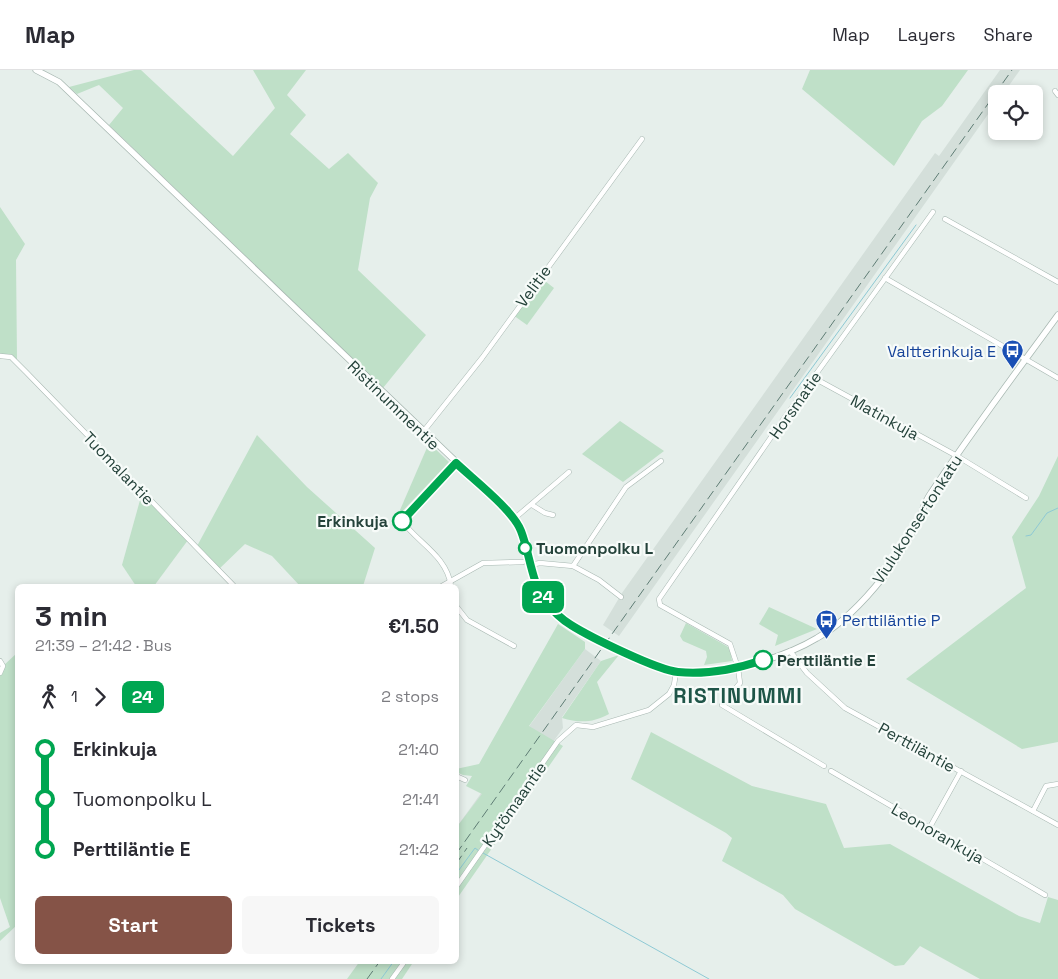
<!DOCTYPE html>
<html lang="en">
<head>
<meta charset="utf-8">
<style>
	:root { --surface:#fff; --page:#f7f7f7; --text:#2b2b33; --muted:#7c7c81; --line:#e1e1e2; --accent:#855347 }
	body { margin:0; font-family:"Space Grotesk",sans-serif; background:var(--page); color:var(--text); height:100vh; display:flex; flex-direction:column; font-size:19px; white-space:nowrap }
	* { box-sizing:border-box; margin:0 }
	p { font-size:16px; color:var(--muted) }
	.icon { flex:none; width:28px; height:28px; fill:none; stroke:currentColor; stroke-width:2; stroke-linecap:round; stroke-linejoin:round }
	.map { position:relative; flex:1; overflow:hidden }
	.details { position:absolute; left:15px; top:514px; width:444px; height:380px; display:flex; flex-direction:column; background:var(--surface); border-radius:8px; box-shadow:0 2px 8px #0003 }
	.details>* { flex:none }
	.badge { padding:0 10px; border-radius:8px; font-size:18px; line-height:32px }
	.controls { position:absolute; left:988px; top:15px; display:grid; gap:10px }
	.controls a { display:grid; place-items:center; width:55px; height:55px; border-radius:8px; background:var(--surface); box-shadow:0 2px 8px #0003; font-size:25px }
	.map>.badge { position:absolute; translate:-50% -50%; box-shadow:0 0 0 2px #fff }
	.legs { display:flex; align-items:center; gap:8px; height:55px; padding:0 20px; font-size:16px }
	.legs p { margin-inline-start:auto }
	.head { display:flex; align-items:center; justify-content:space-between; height:85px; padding:0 20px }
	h1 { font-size:28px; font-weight:600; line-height:38px }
	.action { display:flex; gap:10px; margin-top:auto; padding:10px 20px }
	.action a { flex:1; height:58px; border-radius:8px; background:var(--accent); color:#fff; font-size:20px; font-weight:600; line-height:58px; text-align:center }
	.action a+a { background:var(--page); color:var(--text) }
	ul { padding:0 20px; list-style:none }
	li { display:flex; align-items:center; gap:18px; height:50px; font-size:19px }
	li i { display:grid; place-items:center; width:8px; height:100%; margin:0 6px; background:currentColor }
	li i::after { content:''; width:12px; height:12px; margin:-6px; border:4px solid; border-radius:50%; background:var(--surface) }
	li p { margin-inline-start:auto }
	li:first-child i { background:linear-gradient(#0000 50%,currentColor 0) }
	li:last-child i { background:linear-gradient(currentColor 50%,#0000 0) }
	header { display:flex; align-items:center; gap:30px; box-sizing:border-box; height:70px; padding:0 25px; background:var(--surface); border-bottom:1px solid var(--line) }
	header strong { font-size:24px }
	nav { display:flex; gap:28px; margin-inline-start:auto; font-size:18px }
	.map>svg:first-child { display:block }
</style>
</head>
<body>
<header>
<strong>Map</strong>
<nav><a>Map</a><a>Layers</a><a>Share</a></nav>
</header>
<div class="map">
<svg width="1058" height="909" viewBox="0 0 1058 909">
	<rect width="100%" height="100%" fill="#e6efeb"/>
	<!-- built -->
	<g fill="#d4dfda">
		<polygon points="1000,0 1020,0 1003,24 996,24 996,33 619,566 603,555 622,523 935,83 939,86"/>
		<polygon points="585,579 601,591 562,647 563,658 456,808 456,758"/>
	</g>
	<!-- green -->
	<g fill="#bfe0c8">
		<polygon points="134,0 141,0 233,86 275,38 253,0 306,0 287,25 306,45 290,64 329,99 348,83 378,113 370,128 358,200 426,265 383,318 109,55 123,38 99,15 77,24 69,17"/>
		<polygon points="810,0 968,0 942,36 922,51 894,96 802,19"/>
		<polygon points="0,137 25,174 16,190 17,289 0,289"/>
		<polygon points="541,208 554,218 527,255 513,245"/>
		<polygon points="620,351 664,381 623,412 582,384"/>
		<polygon points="257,365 307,417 375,478 363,516 300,516 272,486 245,474 217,501 196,478"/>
		<polygon points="429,373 449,392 397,447"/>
		<polygon points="1058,386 1058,672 1022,679 906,609 1026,518 1012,467 1039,426"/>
		<polygon points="142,423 188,470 154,516 136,516 122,495"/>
		<polygon points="769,537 817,559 775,576 778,565 759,554"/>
		<polygon points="686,553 730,578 732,591 704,595 707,587 706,581 683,571 680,566"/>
		<polygon points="558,554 585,572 585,579 529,656 563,676 456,830 456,758 482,724 466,716 472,706 463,705 456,702 456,699 479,694"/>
		<polygon points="17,583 17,855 0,871 0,863 10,857 0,828 0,603 3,596"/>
		<path d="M 619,585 L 597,612 L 609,644 C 593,653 579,653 562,648 L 601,591 Z"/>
		<polygon points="651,662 752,716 826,734 844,778 890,774 1019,846 1040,853 1048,827 1058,830 1058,909 980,909 920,876 904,895 895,896 795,839 783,825 722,791 732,768 726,763 631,709"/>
		<polygon points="360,891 414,891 402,909 347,909"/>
	</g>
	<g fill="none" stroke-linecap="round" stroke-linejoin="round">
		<!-- stream -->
		<g stroke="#8ec9d4" stroke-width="1">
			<polyline points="790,328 916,155"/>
			<polyline points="1026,466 1031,465 1047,443 1058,438"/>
			<polyline points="483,783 709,909"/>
			<polyline points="456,804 475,778 479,781"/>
			<polyline points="381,909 394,891"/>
		</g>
		<defs>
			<g id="minor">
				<polyline points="1055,21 1058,25"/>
				<polyline points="945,149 1058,212"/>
				<polyline points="885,208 1058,308"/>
				<polyline points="0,286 11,287 26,302 234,516"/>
				<polyline points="814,308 957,386 1026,428"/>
				<polyline points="423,362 482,288 642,69"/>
				<polyline points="532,435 545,443 553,445"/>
				<polyline points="515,448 569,402"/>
				<polyline points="530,495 540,493 573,496 599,510 621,527"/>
				<polyline points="573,496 626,417 661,391"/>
				<polyline points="442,516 483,493 523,492"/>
				<path d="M 451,516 C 447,486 418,473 402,451 L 456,393"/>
				<polyline points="456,536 467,550 514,576"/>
				<polyline points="790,581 807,603 845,638 1058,755"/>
				<polyline points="0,591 3,596 0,603"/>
				<polyline points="824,696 722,635 740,613 738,598 730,574 660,535 659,529 785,347 933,142"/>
				<polyline points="831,701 1045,825"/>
				<polyline points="456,706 465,710"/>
				<polyline points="1033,741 1046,716 1058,714"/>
				<polyline points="930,757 961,701"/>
				<polyline points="456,817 558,671 576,655 593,657 649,640 669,624 674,615 676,602"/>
				<polyline points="392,909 405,891"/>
			</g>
			<path id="tertiary" d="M 36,0 L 59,12 L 515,448 C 528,474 529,506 545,530 C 562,556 613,578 642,589 C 653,594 664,600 676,602 C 714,609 784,588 817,568 C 842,554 866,529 884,506 C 897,489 910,468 919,448 C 923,440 925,431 931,423 C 971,362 1015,304 1058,245"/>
		</defs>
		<!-- minor casing -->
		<use href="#minor" stroke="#a8b8b2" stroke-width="5.5"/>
		<!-- tertiary casing -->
		<use href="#tertiary" stroke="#a8b8b2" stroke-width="7"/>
		<!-- minor -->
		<use href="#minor" stroke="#fff" stroke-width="4.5"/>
		<!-- tertiary -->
		<use href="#tertiary" stroke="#fff" stroke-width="5.5"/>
		<!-- rail -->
		<g stroke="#5f7d75" stroke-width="1" stroke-dasharray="10 5" stroke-linecap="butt">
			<polyline points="456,784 1012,0"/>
			<polyline points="456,794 467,778"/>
			<polyline points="367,909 380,891"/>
		</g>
	</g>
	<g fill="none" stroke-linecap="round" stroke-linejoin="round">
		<defs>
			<path id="line-1" d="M 402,451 L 456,393 C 474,410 513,440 521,461 C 530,484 531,512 546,532 C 553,541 561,549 571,555 C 590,567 657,600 678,602 C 708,605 736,599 763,590"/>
		</defs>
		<!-- line-1 casing -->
		<use href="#line-1" stroke="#fff" stroke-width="11"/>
		<!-- line-1 -->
		<use href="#line-1" stroke="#00a651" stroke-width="8"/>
	</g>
	<!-- icons -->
	<defs>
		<symbol id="bus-pin" viewBox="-11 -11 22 30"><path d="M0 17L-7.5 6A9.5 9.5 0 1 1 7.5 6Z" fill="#1a4fb4" stroke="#f7fbf9"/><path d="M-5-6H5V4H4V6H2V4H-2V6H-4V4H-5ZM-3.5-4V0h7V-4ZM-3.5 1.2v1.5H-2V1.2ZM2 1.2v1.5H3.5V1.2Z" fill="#fff"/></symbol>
	</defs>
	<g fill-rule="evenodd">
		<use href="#bus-pin" x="1000" y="268" width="25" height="34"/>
		<use href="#bus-pin" x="814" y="538" width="25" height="34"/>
	</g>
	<!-- markers -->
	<g fill="#fff" stroke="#00a651" stroke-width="2.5">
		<circle cx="402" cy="451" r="9"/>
		<circle cx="525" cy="478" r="6"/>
		<circle cx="763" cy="590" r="9"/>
	</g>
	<g text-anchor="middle" stroke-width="4.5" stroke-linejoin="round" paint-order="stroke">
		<!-- street labels -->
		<g font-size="16" fill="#24423a" stroke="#f7fbf9">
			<text transform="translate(533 216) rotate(-54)" y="6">Velitie</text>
			<text transform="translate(394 335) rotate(44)" y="6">Ristinummentie</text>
			<text transform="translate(795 335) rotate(-55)" y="6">Horsmatie</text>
			<text transform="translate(885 347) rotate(29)" y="6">Matinkuja</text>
			<text transform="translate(119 398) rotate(46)" y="6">Tuomalantie</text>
			<text transform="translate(917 449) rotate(-57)" y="6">Viulukonsertonkatu</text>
			<text transform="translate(917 677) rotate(29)" y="6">Perttiläntie</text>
			<text transform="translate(514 734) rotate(-55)" y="6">Kytömaantie</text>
			<text transform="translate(938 763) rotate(30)" y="6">Leonorankuja</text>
		</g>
		<!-- transit labels -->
		<g font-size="16" fill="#164399" stroke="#f7fbf9" text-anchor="end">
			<text x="996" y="287">Valtterinkuja E</text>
			<text x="842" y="556" text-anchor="start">Perttiläntie P</text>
		</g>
		<!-- stop labels -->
		<g font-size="16" font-weight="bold" fill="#24423a" stroke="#f7fbf9" text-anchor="start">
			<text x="388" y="457" text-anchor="end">Erkinkuja</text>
			<text x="536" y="484">Tuomonpolku L</text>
			<text x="777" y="596">Perttiläntie E</text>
		</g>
		<!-- district labels -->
		<g font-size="21" font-weight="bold" letter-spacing="1" fill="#1f5548" stroke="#f7fbf9">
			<text x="738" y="633">RISTINUMMI</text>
		</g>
	</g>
</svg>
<div class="controls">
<a><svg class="icon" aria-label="locate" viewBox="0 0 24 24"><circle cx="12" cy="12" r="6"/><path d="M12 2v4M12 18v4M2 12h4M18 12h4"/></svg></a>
</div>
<b class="badge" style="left:543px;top:527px;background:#00a651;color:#fff">24</b>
<section class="details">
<div class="head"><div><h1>3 min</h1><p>21:39 – 21:42 · Bus</p></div><b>€1.50</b></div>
<div class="legs"><svg class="icon" aria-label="walk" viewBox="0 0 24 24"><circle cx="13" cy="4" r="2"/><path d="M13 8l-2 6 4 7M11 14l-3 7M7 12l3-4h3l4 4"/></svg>1<svg class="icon" aria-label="forward" viewBox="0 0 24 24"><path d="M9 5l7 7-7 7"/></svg><b class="badge" style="background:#00a651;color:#fff">24</b><p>2 stops</p></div>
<ul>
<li><i style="color:#00a651"></i><b>Erkinkuja</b><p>21:40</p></li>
<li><i style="color:#00a651"></i><span>Tuomonpolku L</span><p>21:41</p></li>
<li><i style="color:#00a651"></i><b>Perttiläntie E</b><p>21:42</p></li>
</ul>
<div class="action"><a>Start</a><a>Tickets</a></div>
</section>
</div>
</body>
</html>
